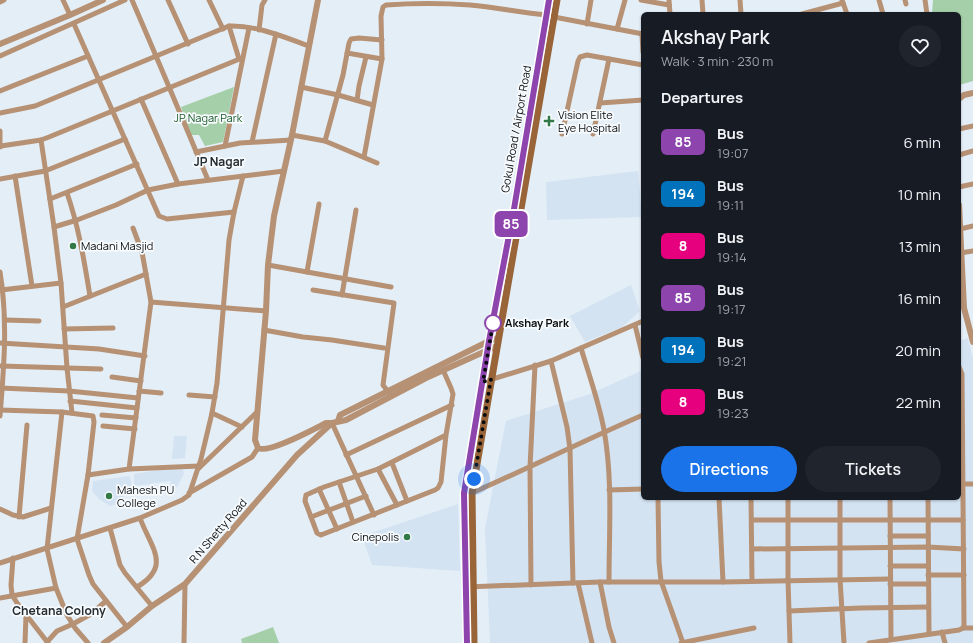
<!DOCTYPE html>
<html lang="en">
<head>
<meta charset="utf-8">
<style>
	:root { --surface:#171b24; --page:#20242c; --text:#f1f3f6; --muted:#9ea1a6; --accent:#1a73e8 }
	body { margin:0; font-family:Manrope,sans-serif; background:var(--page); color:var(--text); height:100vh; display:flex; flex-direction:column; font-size:15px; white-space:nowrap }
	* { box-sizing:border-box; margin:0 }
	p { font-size:13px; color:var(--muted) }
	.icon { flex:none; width:22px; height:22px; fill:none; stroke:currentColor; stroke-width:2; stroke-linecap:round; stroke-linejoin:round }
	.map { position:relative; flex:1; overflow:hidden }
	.details { position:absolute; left:641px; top:12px; width:320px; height:488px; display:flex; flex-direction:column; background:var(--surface); border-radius:6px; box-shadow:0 1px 3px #0004 }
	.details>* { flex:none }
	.badge { padding:0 8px; border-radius:6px; font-size:14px; line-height:26px }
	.you { position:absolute; width:20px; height:20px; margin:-10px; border:3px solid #fff; border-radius:50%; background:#1a73e8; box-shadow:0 0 0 6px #1a73e833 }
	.map>.badge { position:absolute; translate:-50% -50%; box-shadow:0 0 0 2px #fff }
	h2 { padding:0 20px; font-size:15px; line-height:36px }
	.round { display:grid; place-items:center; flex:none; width:42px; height:42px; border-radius:21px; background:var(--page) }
	.headline { display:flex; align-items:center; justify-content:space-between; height:68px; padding:0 20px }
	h1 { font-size:19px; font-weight:600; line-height:30px }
	.action { display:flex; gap:8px; margin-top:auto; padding:8px 20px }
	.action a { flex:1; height:46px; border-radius:24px; background:var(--accent); color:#fff; font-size:16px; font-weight:600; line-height:46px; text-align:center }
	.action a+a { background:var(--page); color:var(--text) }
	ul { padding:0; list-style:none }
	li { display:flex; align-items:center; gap:12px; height:52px; padding:0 20px }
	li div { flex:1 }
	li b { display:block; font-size:15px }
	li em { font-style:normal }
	li .badge { min-width:44px; font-weight:700; text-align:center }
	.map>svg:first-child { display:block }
</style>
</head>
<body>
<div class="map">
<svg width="973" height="643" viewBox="0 0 973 643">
	<rect width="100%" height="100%" fill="#e4eef7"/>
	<!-- built -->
	<g fill="#d3e3f2">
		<polygon points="638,171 642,217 547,220 546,182"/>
		<polygon points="631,285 640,311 622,327 585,342 570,316"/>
		<polygon points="968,338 973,359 973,643 490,643 485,528 506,421 590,394 643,370 643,498 959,498 959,341"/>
		<polygon points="174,436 187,436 185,458 172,459"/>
		<polygon points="182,466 184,474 177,487 170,486 171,481 134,486 134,474"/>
		<polygon points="130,476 132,485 118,504 110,506 99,499 92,491 93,481"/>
		<polygon points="458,504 460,571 372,565 362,536"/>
	</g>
	<!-- green -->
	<g fill="#a4cfa8">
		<polygon points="933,0 973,0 973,81 959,85 959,14 932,14"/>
		<polygon points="234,87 223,142 205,146 199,135 190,135 181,107"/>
		<polygon points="273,627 279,643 242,643 241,639"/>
	</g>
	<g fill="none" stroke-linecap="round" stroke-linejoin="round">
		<!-- minor -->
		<g stroke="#b69174" stroke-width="5">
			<polyline points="63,0 70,15"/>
			<path d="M 132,0 C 158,60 183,120 208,180"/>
			<polyline points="168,0 188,44"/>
			<polyline points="209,0 223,29"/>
			<polyline points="641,0 669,5"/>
			<polyline points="669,0 670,14"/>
			<polyline points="702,0 703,14"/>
			<polyline points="740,0 741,14"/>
			<polyline points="842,0 847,14"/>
			<polyline points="879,0 883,14"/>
			<polyline points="905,0 906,4"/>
			<polyline points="925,0 927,14"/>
			<polyline points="0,2 4,0"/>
			<polyline points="802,14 843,3"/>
			<polyline points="554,17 643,34"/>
			<polyline points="74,24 159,216 167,219 234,212"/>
			<polyline points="587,24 591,0"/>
			<polyline points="229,26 239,59"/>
			<polyline points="617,29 625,0"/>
			<polyline points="259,30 262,5 265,0"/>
			<polyline points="642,34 643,52"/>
			<polyline points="347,53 382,59"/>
			<polyline points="0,56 125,0"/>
			<polyline points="301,87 338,95 373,105"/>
			<polyline points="0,91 88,56"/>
			<polyline points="141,99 178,184"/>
			<polyline points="357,100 359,86 366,57"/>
			<polyline points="600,103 643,100"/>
			<path d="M 0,113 L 35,106 L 229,26 C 256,25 284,37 309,46"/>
			<polyline points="959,129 973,126"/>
			<polyline points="0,131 0,147"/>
			<polyline points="562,134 578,61 580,57 587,55 643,65"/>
			<polyline points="593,134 609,59"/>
			<polyline points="292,135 325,141 377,163"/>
			<polyline points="41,140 54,227 61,283 67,368 72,413"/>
			<polyline points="325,141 343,75 349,43 351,39 359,38 382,40"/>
			<polyline points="252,142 276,34"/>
			<polyline points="1,146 41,140 49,137 242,58"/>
			<polyline points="225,146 249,28"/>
			<polyline points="196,152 240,143 291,140"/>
			<polyline points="959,155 973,151"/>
			<path d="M 364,157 L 382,59 L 381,16 L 383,7 L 386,5 C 414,3 442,3 470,5 C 496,7 521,13 547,15"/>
			<polyline points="15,176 32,286"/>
			<polyline points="0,179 45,171 125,139"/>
			<polyline points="959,187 973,184"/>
			<path d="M 67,193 C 79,228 84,260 90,296"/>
			<polyline points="50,199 137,164"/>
			<polyline points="54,227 77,220 116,205 148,190 178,184 284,171"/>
			<polyline points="960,229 973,226"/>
			<polyline points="960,253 973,251"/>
			<polyline points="268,265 391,287"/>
			<path d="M 0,272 C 8,320 4,367 0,416"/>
			<polyline points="307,272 319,204"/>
			<polyline points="1,290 61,283"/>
			<polyline points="313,290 394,303 383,385 389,393"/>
			<polyline points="342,295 356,210"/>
			<polyline points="151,302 266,311"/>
			<polyline points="63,307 146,274"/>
			<polyline points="5,320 39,321"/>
			<polyline points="635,325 643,358"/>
			<polyline points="64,329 113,328"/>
			<polyline points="264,330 303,337 332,340 384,348"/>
			<polyline points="0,343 99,349 145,356"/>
			<path d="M 581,348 C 589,375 599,402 604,430 C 613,480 609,532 609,582"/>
			<polyline points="551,361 567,427 570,449 573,583"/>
			<polyline points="1,366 101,369"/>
			<polyline points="443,370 451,388 453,394 446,435 441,482 438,488 435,490 321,535 317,533 305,501 306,495 324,487 378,469 446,435"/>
			<polyline points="112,377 141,381"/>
			<polyline points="483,382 551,361 643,321"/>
			<polyline points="0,388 69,391 138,398"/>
			<polyline points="139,391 161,393"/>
			<polyline points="189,395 215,397"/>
			<polyline points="70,401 137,408"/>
			<polyline points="0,410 62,412 93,416 94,422 88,475 77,539 89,575 93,584 127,627"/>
			<polyline points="62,412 47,549 56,588 67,615 75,628 88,643"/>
			<polyline points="212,413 242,427"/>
			<polyline points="102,415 136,418"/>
			<polyline points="332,423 374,515"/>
			<polyline points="103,426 135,429"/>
			<polyline points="346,455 452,405"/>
			<polyline points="392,463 407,501"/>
			<polyline points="199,468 257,412"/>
			<polyline points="129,469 199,466"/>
			<polyline points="378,469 397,505"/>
			<polyline points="88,475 129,469 151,302 142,252 133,228"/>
			<polyline points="339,482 353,522"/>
			<polyline points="959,484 973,484"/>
			<polyline points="319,489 337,529"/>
			<polyline points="609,490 643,489"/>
			<polyline points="189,493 252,457 258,448"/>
			<path d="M 472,493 C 529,468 585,440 643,415"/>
			<polyline points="658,498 659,562 661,581 683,643"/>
			<polyline points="719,498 723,582"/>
			<polyline points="751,498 752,581"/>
			<polyline points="788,498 788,580 790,643"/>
			<polyline points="840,498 840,579 844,643"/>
			<polyline points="890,498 891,639"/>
			<polyline points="928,498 929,633"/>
			<polyline points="0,509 13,515 23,517 51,508"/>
			<polyline points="19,517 27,425"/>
			<polyline points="311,517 366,496"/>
			<polyline points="752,520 963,520"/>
			<polyline points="110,528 120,565 125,573 152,606"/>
			<polyline points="890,536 928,536"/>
			<polyline points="752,549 928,547 964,549"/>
			<polyline points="13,558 11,585 12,595 17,603 48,643"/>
			<polyline points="0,563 140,518 182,500 189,495 201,459 212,413 217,383 229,240 234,212 243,176"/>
			<polyline points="890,566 928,566"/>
			<polyline points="928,575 964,575"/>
			<polyline points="600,582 609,627 614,643"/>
			<polyline points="578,583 592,643"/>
			<polyline points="890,584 928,584"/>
			<polyline points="531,585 530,467 535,365"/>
			<path d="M 137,587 C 172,566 151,548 140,518"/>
			<polyline points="466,587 600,582 723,582 890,579"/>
			<polyline points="0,598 56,588"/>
			<polyline points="789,611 861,608 928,607"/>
			<polyline points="963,628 973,628"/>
			<polyline points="942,632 945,643"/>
			<polyline points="47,642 57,631 73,624 91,614 106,601"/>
			<polyline points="25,643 26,615"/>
			<polyline points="184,643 185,584"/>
			<polyline points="681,643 754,628"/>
			<polyline points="869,643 959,630 963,628 964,625 962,374 959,367"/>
		</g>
		<!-- tertiary -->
		<g stroke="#b69174" stroke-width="6">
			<path d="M 318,0 L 292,135 L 274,216 L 268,265 L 266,311 L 255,440 L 258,448 C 268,454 314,429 326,423 L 332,423"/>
			<polyline points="0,44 70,15 103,0"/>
			<polyline points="959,99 964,95 973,93"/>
			<polyline points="959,205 964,308 973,342"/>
			<polyline points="338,421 340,415 489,341 498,338"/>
			<polyline points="104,643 127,627 152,606 185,584 297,455 332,423 346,420 426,378 497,346"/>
		</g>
		<!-- secondary -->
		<g stroke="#986438" stroke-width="7">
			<polyline points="467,643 464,493 489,341 514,209 549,0"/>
			<polyline points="474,643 472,493 557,0"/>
		</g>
	</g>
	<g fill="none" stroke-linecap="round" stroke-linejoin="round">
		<defs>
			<polyline id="line" points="467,643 464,493 489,341 514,209 549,0"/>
		</defs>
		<!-- line casing -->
		<use href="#line" stroke="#fff" stroke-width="9"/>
		<!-- line -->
		<use href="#line" stroke="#8e44ad" stroke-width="6"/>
		<!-- walk -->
		<polyline stroke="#090c0f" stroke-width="4" stroke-dasharray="0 7.2" points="474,479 491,379 483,382 493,323"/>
	</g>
	<!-- markers -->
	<g fill="#317a47" stroke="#f7fbfe" stroke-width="1.5">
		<path d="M547 115h4v4h4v4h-4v4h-4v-4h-4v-4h4z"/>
		<circle cx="73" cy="246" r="4"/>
		<circle cx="109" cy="496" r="4"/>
		<circle cx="407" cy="537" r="4"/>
	</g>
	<circle fill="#fff" stroke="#8e44ad" stroke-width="2" cx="493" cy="323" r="8"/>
	<g text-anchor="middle" stroke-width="3.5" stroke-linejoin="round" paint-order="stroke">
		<!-- poi labels -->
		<g font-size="11" fill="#090c0f" stroke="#f7fbfe" text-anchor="start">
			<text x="558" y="119">Vision Elite<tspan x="558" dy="13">Eye Hospital</tspan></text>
			<text x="81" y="250">Madani Masjid</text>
			<text x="117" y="494">Mahesh PU<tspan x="117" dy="13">College</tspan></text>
			<text x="399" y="541" text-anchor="end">Cinepolis</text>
		</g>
		<!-- park labels -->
		<g font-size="11" fill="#1a5a28" stroke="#f7fbfe">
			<text x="208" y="122">JP Nagar Park</text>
		</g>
		<!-- street labels -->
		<g font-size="11" fill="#090c0f" stroke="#f7fbfe">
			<text transform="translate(516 129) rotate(-80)" y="4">Gokul Road / Airport Road</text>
			<text transform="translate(218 531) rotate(-49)" y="4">R N Shetty Road</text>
		</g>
		<!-- stop labels -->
		<g font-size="11" font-weight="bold" fill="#090c0f" stroke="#f7fbfe" text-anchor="start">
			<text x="505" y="327">Akshay Park</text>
		</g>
		<!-- neighbourhood labels -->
		<g font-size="12" font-weight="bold" fill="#242c32" stroke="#f7fbfe">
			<text x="219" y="166">JP Nagar</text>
			<text x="59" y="615">Chetana Colony</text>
		</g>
	</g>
</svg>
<div class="you" style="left:474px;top:479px"></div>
<b class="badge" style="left:511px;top:224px;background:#8e44ad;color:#fff">85</b>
<section class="details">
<div class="headline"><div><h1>Akshay Park</h1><p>Walk · 3 min · 230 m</p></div><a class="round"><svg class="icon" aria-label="heart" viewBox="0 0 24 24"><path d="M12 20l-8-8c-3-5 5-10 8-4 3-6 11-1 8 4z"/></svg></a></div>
<h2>Departures</h2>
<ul>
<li><span class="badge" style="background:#8e44ad;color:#fff">85</span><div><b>Bus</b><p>19:07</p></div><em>6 min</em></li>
<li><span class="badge" style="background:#0072bc;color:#fff">194</span><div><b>Bus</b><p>19:11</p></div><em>10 min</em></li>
<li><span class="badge" style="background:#e6007e;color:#fff">8</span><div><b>Bus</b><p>19:14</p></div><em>13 min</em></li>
<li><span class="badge" style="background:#8e44ad;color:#fff">85</span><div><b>Bus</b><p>19:17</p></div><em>16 min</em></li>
<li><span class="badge" style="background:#0072bc;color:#fff">194</span><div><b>Bus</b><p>19:21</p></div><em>20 min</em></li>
<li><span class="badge" style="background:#e6007e;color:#fff">8</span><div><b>Bus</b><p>19:23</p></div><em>22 min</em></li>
</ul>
<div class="action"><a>Directions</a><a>Tickets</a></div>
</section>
</div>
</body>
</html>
